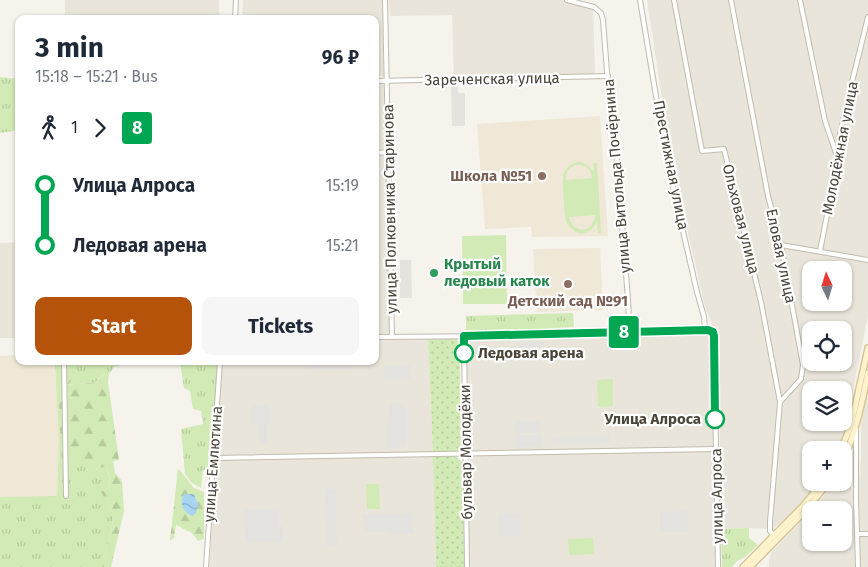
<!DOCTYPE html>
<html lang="en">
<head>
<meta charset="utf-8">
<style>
	:root { --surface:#fff; --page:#f6f6f7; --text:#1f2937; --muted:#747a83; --accent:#b45309 }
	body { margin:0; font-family:"Fira Sans",sans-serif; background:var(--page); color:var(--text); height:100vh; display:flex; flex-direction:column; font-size:19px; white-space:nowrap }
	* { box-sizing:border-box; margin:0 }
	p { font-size:16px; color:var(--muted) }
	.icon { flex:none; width:28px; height:28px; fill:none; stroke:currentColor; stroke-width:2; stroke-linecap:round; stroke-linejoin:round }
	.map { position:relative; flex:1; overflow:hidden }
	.sheet { position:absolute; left:15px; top:15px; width:364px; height:350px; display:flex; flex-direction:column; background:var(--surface); border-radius:10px; box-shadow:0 1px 4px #0004 }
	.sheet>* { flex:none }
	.badge { padding:0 10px; border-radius:4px; font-size:18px; line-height:32px }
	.needle { width:32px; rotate:356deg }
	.buttons { position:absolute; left:802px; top:261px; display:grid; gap:10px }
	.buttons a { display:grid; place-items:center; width:50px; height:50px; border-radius:10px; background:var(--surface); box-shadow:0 1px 4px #0004; font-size:25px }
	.map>.badge { position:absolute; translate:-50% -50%; box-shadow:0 0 0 2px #fff }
	.legs { display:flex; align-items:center; gap:8px; height:55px; padding:0 20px; font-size:16px }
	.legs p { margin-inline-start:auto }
	.head { display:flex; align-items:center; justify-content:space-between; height:85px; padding:0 20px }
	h1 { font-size:28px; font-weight:700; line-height:38px }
	.primary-button { display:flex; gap:10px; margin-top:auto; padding:10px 20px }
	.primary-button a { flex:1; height:58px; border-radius:10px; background:var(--accent); color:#fff; font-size:20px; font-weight:700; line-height:58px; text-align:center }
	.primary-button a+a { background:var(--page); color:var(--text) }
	ul { padding:0 20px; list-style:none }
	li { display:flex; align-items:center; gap:18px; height:60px; font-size:19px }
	li i { display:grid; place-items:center; width:8px; height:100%; margin:0 6px; background:currentColor }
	li i::after { content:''; width:12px; height:12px; margin:-6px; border:4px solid; border-radius:50%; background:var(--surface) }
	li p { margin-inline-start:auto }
	li:first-child i { background:linear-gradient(#0000 50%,currentColor 0) }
	li:last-child i { background:linear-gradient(currentColor 50%,#0000 0) }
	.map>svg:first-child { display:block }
</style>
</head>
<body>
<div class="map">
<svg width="868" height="567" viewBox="0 0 868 567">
	<defs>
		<pattern id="grass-tufts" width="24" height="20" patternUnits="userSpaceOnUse" patternTransform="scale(1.25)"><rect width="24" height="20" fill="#d2eab5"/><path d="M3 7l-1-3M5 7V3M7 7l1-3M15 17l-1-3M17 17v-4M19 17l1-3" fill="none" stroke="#b6ca9c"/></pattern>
		<pattern id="forest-firs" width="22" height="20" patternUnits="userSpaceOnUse" patternTransform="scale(1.25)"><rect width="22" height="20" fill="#d2eab5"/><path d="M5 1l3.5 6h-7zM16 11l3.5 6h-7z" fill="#b6ca9c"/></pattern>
		<pattern id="park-dots" width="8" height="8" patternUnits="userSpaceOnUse" patternTransform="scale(1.25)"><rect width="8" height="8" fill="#d2eab5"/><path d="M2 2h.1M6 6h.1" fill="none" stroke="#b6ca9c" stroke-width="1.8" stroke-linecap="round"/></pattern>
		<pattern id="water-waves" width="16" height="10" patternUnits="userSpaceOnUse" patternTransform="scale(1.25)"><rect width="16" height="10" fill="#a9d4f2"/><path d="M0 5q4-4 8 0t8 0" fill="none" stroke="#8caec5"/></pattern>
	</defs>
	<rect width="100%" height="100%" fill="#f6f3ec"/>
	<!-- residential -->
	<g fill="#eae5da" fill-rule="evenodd">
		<rect x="65" y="0" width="154" height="19"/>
		<polygon points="243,0 382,0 384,76 375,76 375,19 242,19"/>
		<polygon points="389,0 566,0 593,5 595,74 454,78 452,15 390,16"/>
		<path d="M 647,0 L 868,0 L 868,316 L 842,442 L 837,450 L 811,450 L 811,482 L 818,483 L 788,517 L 773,529 L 750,528 L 721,529 L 718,327 L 713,326 L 705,307 L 671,159 ZM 811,270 L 844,270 L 844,302 L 811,302 ZM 811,330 L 844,330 L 844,362 L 811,362 ZM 811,390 L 844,390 L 844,422 L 811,422 Z"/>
		<polygon points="375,83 383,83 386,85 390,331 390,332 387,334 375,334"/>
		<polygon points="19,242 19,338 0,338 0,243"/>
		<polygon points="705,329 713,332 718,567 467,567 464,336"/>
		<polygon points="428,339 433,452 224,456 221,455 218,452 222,361 375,361 375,340"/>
		<polygon points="868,390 868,567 860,567 858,499 861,451 861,424"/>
		<polygon points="433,456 436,567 209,567 216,467 219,462 221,461"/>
		<path d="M 844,480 L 852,489 L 855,499 L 855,567 L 769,567 L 769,561 L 771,553 L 818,503 L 834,483 L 844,482 ZM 811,510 L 844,510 L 844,542 L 811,542 Z"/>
	</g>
	<!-- education -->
	<g fill="#efe8d6">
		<polygon points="600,116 608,236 532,237 531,227 485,229 477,124"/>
		<polygon points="600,248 603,310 537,312 533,249"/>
		<polygon points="19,355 19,361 50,361 55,366 59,437 57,497 0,497 0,356"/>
	</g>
	<!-- grass -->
	<g fill="url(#grass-tufts)">
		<polygon points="0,77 19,79 19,130 0,133"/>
		<polygon points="573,313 574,327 554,328 553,332 466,334 466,316"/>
		<path d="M 56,361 L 145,361 L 121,365 L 114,367 L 109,374 C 102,374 99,379 95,383 L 58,385 L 88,465 L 87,470 L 94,474 L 98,468 L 106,467 L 109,476 L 110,485 L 102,493 L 113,512 L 113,522 L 102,567 L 0,567 L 0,497 L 57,496 L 59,437 L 55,366 Z"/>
		<polygon points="177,361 218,361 210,471 203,470 201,488 192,483 185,474 181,429 203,424 201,411 193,409 190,391 184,388 180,363"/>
		<polygon points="749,528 749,538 758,545 745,557 737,561 732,567 722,567 721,531 722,529"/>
	</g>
	<!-- forest -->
	<g fill="url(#forest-firs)">
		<polygon points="106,374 109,374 108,382 119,460 113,461 115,473 122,481 124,511 111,567 102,567 113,522 113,512 101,492 106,489 110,485 109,475 106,467 98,468 94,475 91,476 88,474 87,465 62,462 58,385 95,383 101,377"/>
		<polygon points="178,468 194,488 204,492 204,539 198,541 192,533 176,525 174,538 170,541"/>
	</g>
	<!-- park -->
	<g fill="url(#park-dots)">
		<polygon points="428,339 456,339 459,342 462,446 457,452 433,452"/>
		<polygon points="433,456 455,456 463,463 464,567 436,567"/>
	</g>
	<!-- garden -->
	<g fill="#d2eab5" fill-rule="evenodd">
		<path d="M 578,162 C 585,162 590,166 594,172 L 593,163 L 597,163 L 601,233 L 598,233 L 597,221 C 594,227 591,232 583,233 C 576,234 570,229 567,223 C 564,215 563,186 563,176 C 565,168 570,164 578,162 ZM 575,165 C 584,164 591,168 592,178 L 566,180 C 565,173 568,168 575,165 ZM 595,215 C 594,233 573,235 569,217 Z"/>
		<polygon points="506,235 507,304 463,304 462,236"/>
		<polygon points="613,379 613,406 598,407 597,380"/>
		<polygon points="366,484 379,484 380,509 367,509"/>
		<polygon points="593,538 594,554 569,555 568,539"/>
	</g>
	<!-- parking -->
	<g fill="#e5e3e0">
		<polygon points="451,87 458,87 458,93 465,93 465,126 452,126"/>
		<polygon points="400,260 411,260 412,298 400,298"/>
		<polygon points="543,341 543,352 524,353 523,355 515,355 515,346 518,344 519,342"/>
		<polygon points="310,361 351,361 351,369 310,370"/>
		<polygon points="410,365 410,379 384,380 384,366"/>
		<polygon points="389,403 403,403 403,407 406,407 407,447 387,448 387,418 389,418"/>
		<polygon points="251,405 270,405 270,424 267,425 267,443 259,443 259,425 251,425"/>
		<polygon points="515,421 540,421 541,433 515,433"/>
		<rect x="516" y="435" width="25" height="12"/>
		<polygon points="609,435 610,443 553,445 552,437"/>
		<polygon points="325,489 336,489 337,546 326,546"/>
		<polygon points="244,509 279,509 279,526 283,526 283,542 245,542"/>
		<polygon points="688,511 689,532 660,532 660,512"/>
		<polygon points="412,513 413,534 389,535 389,532 364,532 363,514"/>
		<polygon points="498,513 520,513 520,536 498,537"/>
	</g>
	<!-- water -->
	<path fill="url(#water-waves)" d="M 184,494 L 194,494 L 198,504 L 196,513 L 192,516 C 183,512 179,503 184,494 Z"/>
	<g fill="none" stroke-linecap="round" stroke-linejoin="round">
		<defs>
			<g id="minor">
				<polyline points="385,0 392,337"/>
				<polyline points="567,0 594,7 601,13 603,20 609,98 614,125 628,299 629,322 633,332"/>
				<polyline points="640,0 667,162 697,292 704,317 705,329"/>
				<polyline points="674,0 702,151 724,149 761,302 780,402"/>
				<polyline points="731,0 768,196 781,245 803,365 801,379 780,402 770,522 770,531 773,535"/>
				<polyline points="800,0 825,121 837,156"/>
				<polyline points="235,19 236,0"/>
				<polyline points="375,81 608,76"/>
				<polyline points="375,153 389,152"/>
				<polyline points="781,245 868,260"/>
				<polyline points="820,251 838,159 839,139 853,78 868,17"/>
				<polyline points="464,336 467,567"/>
				<polyline points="375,337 507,336 711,330 714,336 718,567"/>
				<polyline points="64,361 66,496"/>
				<polyline points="856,429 856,499 858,567"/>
				<polyline points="214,458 716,449"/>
				<polyline points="857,534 868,534"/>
				<polyline points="206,567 220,361"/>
			</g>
			<g id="secondary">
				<polyline points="841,450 851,425 868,348"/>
				<path d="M 844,459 C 856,431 862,403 868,373"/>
				<polyline points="743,567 802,507 823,482"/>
				<polyline points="750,567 806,510 829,482"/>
			</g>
		</defs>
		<!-- minor casing -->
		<use href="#minor" stroke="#c2bbae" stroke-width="6"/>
		<!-- secondary casing -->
		<use href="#secondary" stroke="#d6c79b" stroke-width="8"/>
		<!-- minor -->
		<use href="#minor" stroke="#fff" stroke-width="4"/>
		<!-- secondary -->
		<use href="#secondary" stroke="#fff3cd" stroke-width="5"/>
	</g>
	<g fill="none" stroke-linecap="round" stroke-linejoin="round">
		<defs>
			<polyline id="line-1" points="464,353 464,336 708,330 713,332 714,336 715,419"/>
		</defs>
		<!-- line-1 casing -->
		<use href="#line-1" stroke="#fff" stroke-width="11"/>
		<!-- line-1 -->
		<use href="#line-1" stroke="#00a651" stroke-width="8"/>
	</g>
	<!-- markers -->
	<g fill="#8d6e63" stroke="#fff" stroke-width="2">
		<circle cx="542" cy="176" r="5"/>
		<circle cx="568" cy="284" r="5"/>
	</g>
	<circle fill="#2e9e5b" stroke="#fff" stroke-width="2" cx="434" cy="273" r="5"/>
	<g fill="#fff" stroke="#00a651" stroke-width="2.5">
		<circle cx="464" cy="353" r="9"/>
		<circle cx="715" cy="419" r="9"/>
	</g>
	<g text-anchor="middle" stroke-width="4.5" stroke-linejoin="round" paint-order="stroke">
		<!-- street labels -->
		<g font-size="15" fill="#4b4439" stroke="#fff">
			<text transform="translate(492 79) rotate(-1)" y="5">Зареченская улица</text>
			<text transform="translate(840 148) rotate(-79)" y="5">Молодёжная улица</text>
			<text transform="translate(671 165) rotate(79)" y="5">Престижная улица</text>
			<text transform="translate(617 176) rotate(-95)" y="5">улица Витольда Почёрнина</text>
			<text transform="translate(390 209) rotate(-91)" y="5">улица Полковника Старинова</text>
			<text transform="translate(741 219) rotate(76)" y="5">Ольховая улица</text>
			<text transform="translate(781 256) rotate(78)" y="5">Еловая улица</text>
			<text transform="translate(466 452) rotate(-91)" y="5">бульвар Молодёжи</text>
			<text transform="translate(213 464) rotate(-86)" y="5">улица Емлютина</text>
			<text transform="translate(717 496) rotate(-91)" y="5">улица Алроса</text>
		</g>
		<!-- education labels -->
		<g font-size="15" font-weight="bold" fill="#785e54" stroke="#fff" text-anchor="end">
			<text x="532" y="181">Школа №51</text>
			<text x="568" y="306" text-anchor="middle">Детский сад №91</text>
		</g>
		<!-- leisure labels -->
		<g font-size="15" font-weight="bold" fill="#27864d" stroke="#fff" text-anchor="start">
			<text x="444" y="269">Крытый<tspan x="444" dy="17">ледовый каток</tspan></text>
		</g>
		<!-- stop labels -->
		<g font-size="15" font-weight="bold" fill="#4b4439" stroke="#fff" text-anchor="start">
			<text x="478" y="358">Ледовая арена</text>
			<text x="701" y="424" text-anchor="end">Улица Алроса</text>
		</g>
	</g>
</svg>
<div class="buttons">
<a><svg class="needle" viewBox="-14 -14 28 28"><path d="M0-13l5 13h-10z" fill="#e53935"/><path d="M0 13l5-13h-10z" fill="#747a83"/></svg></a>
<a><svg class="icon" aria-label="locate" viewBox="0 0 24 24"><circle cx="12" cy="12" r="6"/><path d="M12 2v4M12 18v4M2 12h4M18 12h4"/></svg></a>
<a><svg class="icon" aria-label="layers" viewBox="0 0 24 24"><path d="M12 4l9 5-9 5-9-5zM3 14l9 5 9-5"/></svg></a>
<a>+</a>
<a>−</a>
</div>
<b class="badge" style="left:624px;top:332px;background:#00a651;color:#fff">8</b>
<section class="sheet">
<div class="head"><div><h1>3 min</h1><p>15:18 – 15:21 · Bus</p></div><b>96 ₽</b></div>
<div class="legs"><svg class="icon" aria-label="walk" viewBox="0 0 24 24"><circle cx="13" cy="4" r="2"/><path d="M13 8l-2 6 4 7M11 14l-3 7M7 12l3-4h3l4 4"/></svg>1<svg class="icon" aria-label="forward" viewBox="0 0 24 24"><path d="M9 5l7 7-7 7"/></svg><b class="badge" style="background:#00a651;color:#fff">8</b></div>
<ul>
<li><i style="color:#00a651"></i><b>Улица Алроса</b><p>15:19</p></li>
<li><i style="color:#00a651"></i><b>Ледовая арена</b><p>15:21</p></li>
</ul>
<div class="primary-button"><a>Start</a><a>Tickets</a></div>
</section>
</div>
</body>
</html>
